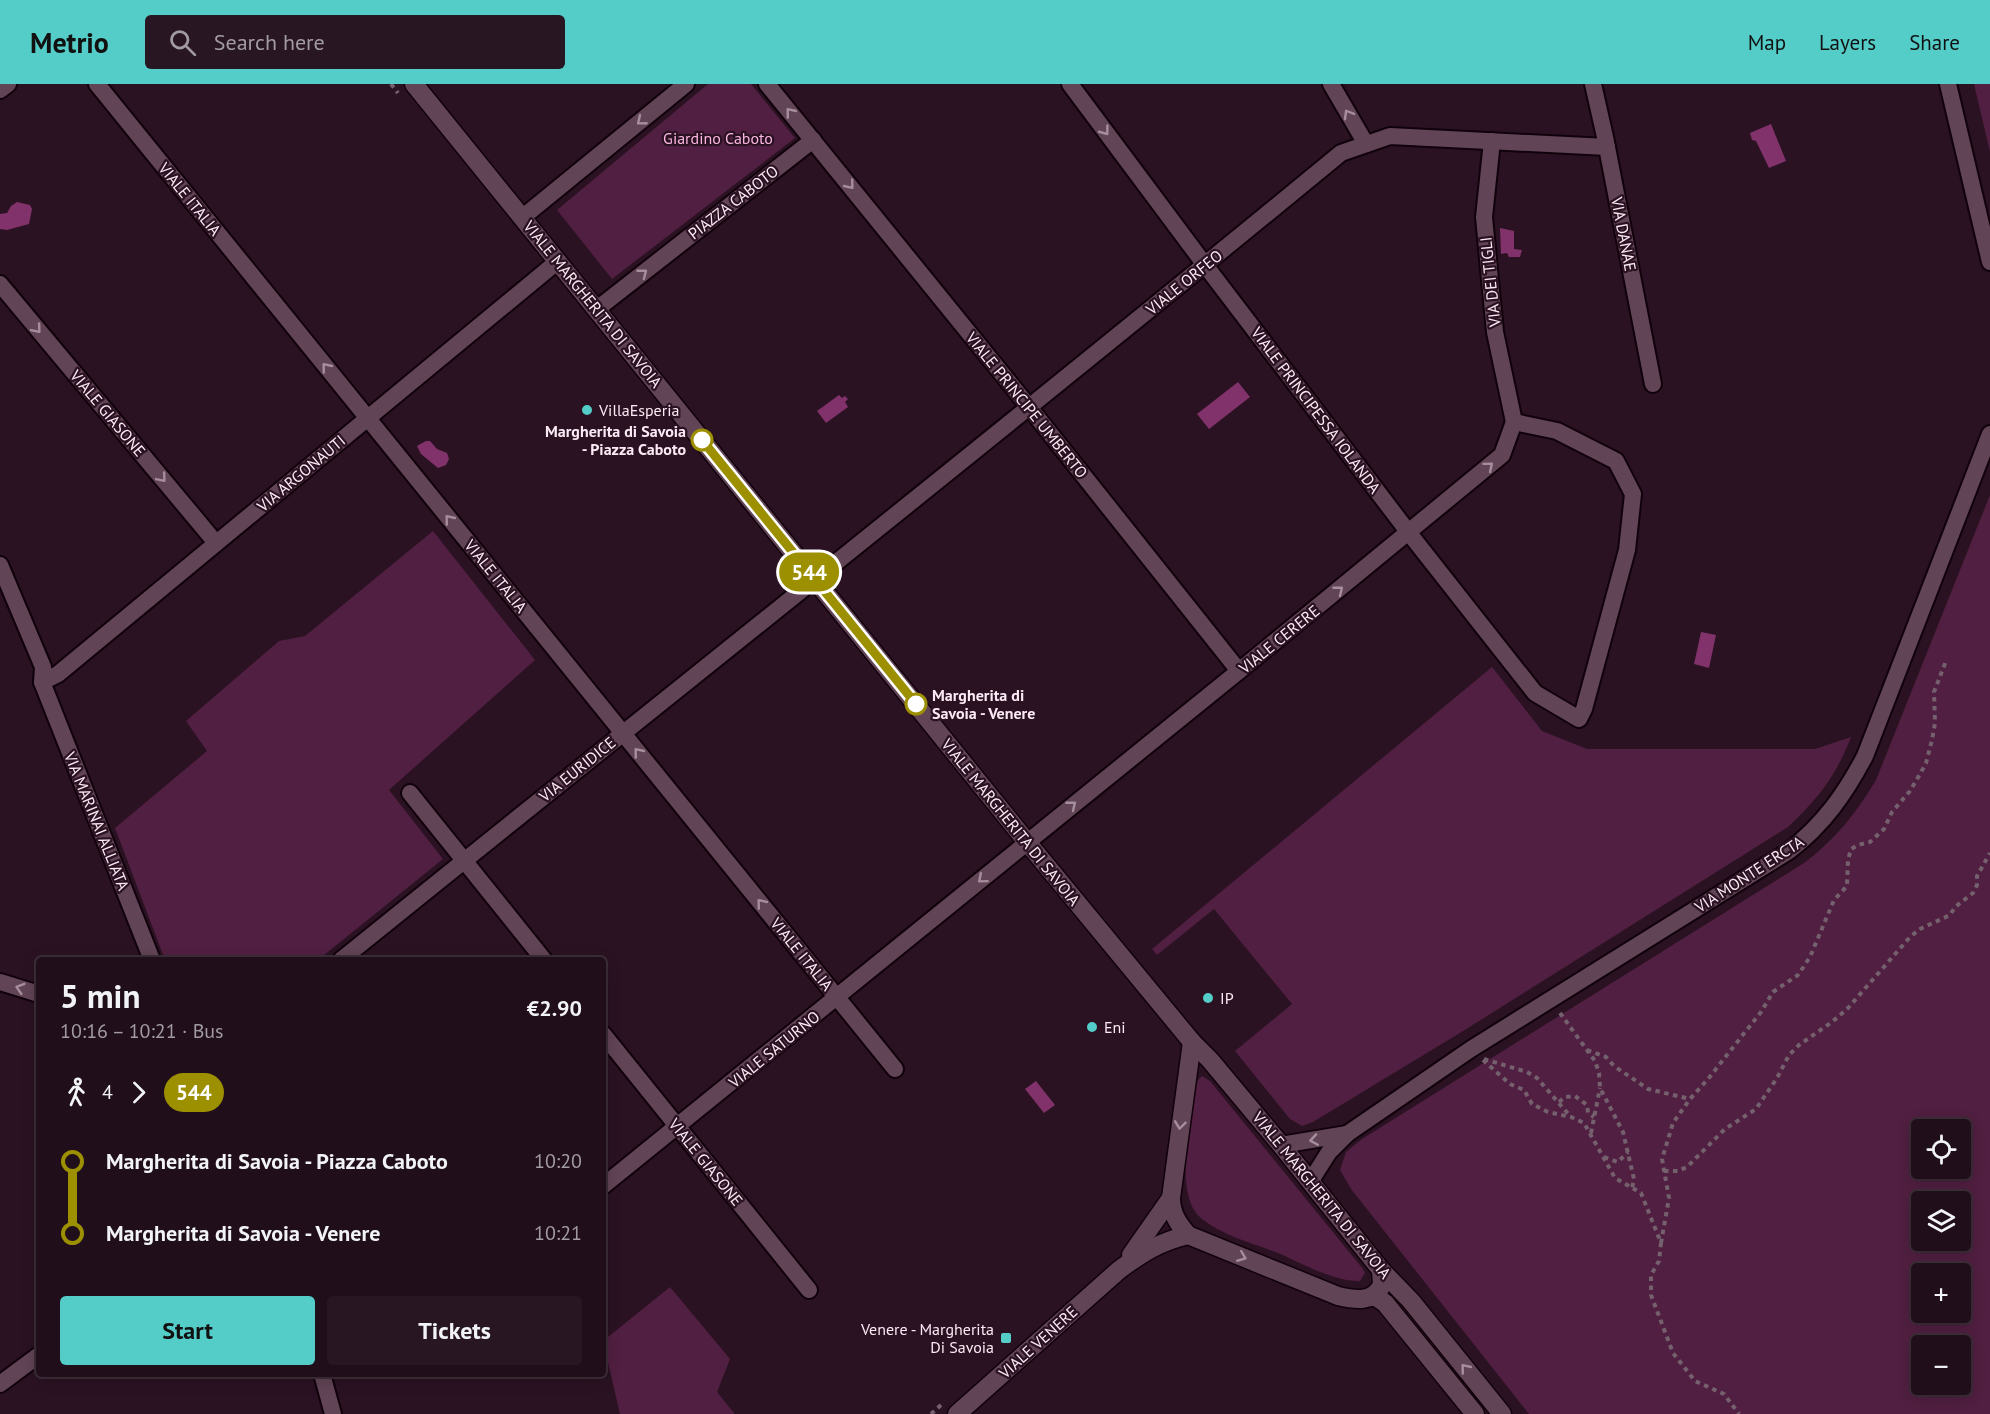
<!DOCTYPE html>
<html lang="en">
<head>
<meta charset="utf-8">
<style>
	:root { --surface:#200e1a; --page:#281723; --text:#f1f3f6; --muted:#a29ca2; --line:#3d2e39; --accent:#54cdc8 }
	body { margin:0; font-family:"PT Sans",sans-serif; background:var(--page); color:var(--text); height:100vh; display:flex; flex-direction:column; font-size:22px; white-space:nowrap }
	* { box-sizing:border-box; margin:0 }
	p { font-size:20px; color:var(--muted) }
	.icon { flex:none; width:33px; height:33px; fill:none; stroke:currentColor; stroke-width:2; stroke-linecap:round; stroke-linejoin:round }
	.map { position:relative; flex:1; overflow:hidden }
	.panel { position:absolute; left:36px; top:873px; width:570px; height:420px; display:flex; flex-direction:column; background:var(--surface); border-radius:6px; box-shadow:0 3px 15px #0003,0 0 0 2px var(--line) }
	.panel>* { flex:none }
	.badge { padding:0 12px; border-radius:20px; font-size:21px; line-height:39px }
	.fabs { position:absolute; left:1911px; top:1035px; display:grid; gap:12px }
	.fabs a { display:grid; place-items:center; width:60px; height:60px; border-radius:6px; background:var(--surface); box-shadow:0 3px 15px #0003,0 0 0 2px var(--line); font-size:30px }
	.map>.badge { position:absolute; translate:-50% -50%; box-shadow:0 0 0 3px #fff }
	.legs { display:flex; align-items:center; gap:9px; height:66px; padding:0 24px; font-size:20px }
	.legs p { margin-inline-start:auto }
	.summary { display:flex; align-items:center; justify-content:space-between; height:102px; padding:0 24px }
	h1 { font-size:33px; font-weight:600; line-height:45px }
	.button { display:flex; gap:12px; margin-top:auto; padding:12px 24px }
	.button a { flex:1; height:69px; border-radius:6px; background:var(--accent); color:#111; font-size:24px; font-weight:600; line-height:69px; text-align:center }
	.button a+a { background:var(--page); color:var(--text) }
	ul { padding:0 24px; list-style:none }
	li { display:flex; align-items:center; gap:21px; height:72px; font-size:22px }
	li i { display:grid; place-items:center; width:9px; height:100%; margin:0 8px; background:currentColor }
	li i::after { content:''; width:15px; height:15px; margin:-8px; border:4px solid; border-radius:50%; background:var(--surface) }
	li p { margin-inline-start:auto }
	li:first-child i { background:linear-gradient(#0000 50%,currentColor 0) }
	li:last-child i { background:linear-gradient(currentColor 50%,#0000 0) }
	header { display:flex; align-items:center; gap:36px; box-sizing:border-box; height:84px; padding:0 30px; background:var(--accent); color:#111 }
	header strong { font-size:28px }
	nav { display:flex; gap:33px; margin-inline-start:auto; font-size:21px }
	.search { width:420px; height:54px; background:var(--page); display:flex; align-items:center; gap:15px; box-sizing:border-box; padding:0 21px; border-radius:6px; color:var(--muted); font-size:22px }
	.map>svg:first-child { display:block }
</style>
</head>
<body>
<header>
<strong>Metrio</strong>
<div class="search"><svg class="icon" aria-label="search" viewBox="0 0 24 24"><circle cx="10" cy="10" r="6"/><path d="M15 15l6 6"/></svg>Search here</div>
<nav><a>Map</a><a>Layers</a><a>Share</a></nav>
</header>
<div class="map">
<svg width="1990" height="1330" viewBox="0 0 1990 1330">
	<rect width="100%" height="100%" fill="#2a1222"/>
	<!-- green -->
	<g fill="#511f41" fill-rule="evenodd">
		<polygon points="708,0 751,0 795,54 612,195 557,126"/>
		<polygon points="1974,0 1990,0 1990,68"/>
		<path d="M 1990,411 L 1990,1330 L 1529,1330 L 1351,1105 L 1340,1086 L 1346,1068 L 1362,1055 L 1804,779 C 1835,756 1857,728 1876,696 ZM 1922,1046 L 1960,1046 L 1960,1084 L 1922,1084 ZM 1922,1118 L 1960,1118 L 1960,1156 L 1922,1156 ZM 1922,1190 L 1960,1190 L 1960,1228 L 1922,1228 ZM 1922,1262 L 1960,1262 L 1960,1300 L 1922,1300 Z"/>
		<polygon points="433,447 535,576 389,706 443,775 318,876 165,876 115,744 207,667 186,637 279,557 305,552"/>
		<path d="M 1492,583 L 1542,647 L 1587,665 L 1815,665 L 1851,653 C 1836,692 1818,715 1788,743 L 1468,944 L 1313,1038 L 1302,1042 L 1290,1035 L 1235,967 L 1292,920 L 1214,825 L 1157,871 L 1152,865 Z"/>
		<path d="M 1202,992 L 1210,997 L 1363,1185 L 1365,1189 L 1360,1197 C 1335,1198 1301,1179 1278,1169 C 1253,1159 1223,1152 1202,1135 C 1172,1111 1191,1036 1196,1002 L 1198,996 Z"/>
		<polygon points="670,1203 730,1275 717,1308 734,1329 733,1330 620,1330 603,1257"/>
	</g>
	<!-- water -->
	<g fill="#82326a">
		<polygon points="1771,40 1786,77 1769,84 1756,57 1752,56 1750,49"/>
		<polygon points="17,118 30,121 32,125 29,140 7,146 0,145 0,130 7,129 11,122"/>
		<polygon points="1500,144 1514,147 1514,165 1522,166 1520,173 1509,173 1507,169 1501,170"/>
		<polygon points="1238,298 1250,313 1209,345 1197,330"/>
		<polygon points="839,311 842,314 845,312 848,315 845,318 848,323 826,339 817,327"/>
		<polygon points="426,357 430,357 437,365 447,369 449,375 446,381 438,384 421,370 417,362"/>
		<polygon points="1701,548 1716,551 1709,584 1694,580"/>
		<polygon points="1036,997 1055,1021 1044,1029 1025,1005"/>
	</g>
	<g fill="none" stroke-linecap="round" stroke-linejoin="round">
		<defs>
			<g id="minor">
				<polyline points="97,0 895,985"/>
				<polyline points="767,0 1029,323 1239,587"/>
				<polyline points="1070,0 1205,181 1409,449 1535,609 1579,635 1584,625 1627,466 1633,410 1616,377 1557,347 1514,338"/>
				<polyline points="1331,0 1366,60"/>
				<polyline points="1593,0 1605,53 1653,300"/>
				<polyline points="1948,0 1990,178"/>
				<polyline points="0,6 8,0"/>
				<polyline points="1492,57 1484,133 1495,248 1514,338"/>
				<polyline points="523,133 686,0"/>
				<polyline points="0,200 216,459"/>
				<polyline points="597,225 813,56"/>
				<polyline points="0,481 43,583 42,598 152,876"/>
				<polyline points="42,598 58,590 558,177"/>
				<polyline points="410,709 544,876"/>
				<path d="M 341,876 C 674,607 1010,342 1341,69 L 1390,52 L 1607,63"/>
				<polyline points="0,898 39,910"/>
				<polyline points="603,950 809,1206"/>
				<polyline points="1281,1061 1347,1050"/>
				<path d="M 1310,1098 L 1329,1068 L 1347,1050 L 1471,965 L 1789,767 C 1823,741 1845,710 1865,672 L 1990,350"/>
				<polyline points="603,1102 1239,587 1502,371 1514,338"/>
				<polyline points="322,1290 333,1330"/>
				<polyline points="0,1300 39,1271"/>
			</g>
			<g id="tertiary">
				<polyline points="414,0 1027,758 1192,958 1210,976 1281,1061 1381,1186 1411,1217 1502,1330"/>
				<path d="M 1192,958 L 1171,1114 C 1171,1129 1178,1140 1188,1151 L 1338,1212 C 1355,1216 1373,1219 1382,1201 L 1381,1186"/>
				<polyline points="1131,1171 1171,1114"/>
				<polyline points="1371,1213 1376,1213 1385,1219 1475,1330"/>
				<path d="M 957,1330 L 1119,1186 C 1142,1169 1159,1158 1188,1151"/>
			</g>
		</defs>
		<!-- minor casing -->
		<use href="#minor" stroke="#11010b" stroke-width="20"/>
		<!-- tertiary casing -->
		<use href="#tertiary" stroke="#11010b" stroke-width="21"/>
		<!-- path -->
		<g stroke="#75606e" stroke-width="4" stroke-dasharray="4.5 4.5" stroke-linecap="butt">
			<polyline points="391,0 398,9"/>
			<polyline points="1560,929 1595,977 1599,989 1600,1004 1623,1048 1634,1095 1632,1104"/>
			<polyline points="1587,966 1606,973 1614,982 1648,1005 1690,1015"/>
			<polyline points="1484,975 1527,988 1537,994 1570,1032"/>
			<polyline points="1483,976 1510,1000 1524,1006 1532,1020 1548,1028 1571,1033 1584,1039 1615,1094 1641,1109 1661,1159 1659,1177 1651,1191 1651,1211 1673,1269 1695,1297 1724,1310 1739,1330"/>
			<polyline points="1559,1018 1565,1013 1575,1012 1587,1021 1588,1029 1594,1033"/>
			<polyline points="1591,1049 1600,1004"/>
			<polyline points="1604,1073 1618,1078 1628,1068"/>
			<polyline points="1664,1087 1678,1087 1687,1083 1725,1045 1756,1025 1777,994 1789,971 1799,961 1832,938 1848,924 1910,853 1920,845 1950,831 1955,823 1973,809 1977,801 1977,792 1990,769"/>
			<polyline points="1661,1159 1669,1114 1662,1075 1673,1039 1690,1015 1708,995 1761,928 1773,908 1798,891 1810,873 1834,816 1847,802 1848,776 1851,765 1858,761 1870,758 1884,745 1892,728 1910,707 1920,690 1926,679 1932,656 1935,639 1934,608 1946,577"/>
			<polyline points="931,1330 941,1321"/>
		</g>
		<!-- minor -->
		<use href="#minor" stroke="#614456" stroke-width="16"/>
		<!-- tertiary -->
		<use href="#tertiary" stroke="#614456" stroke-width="18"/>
	</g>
	<!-- one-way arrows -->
	<defs><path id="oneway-chevron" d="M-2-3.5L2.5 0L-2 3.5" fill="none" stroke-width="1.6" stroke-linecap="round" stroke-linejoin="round" transform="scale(1.5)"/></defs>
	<g stroke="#a68e9d">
		<use href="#oneway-chevron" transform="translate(790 28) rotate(-129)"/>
		<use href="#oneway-chevron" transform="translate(1348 30) rotate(-120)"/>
		<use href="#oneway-chevron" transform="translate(641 37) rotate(141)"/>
		<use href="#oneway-chevron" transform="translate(1105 47) rotate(53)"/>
		<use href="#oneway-chevron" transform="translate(850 101) rotate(51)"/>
		<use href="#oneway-chevron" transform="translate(643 189) rotate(-38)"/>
		<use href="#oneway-chevron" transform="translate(37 245) rotate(50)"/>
		<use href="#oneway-chevron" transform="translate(326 283) rotate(-129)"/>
		<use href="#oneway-chevron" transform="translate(1489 382) rotate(-40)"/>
		<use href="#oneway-chevron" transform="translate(162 394) rotate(50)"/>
		<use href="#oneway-chevron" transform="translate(449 435) rotate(-129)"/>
		<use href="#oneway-chevron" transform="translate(1339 506) rotate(-39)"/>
		<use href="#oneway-chevron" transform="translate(638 668) rotate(-129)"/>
		<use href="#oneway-chevron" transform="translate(1072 721) rotate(-39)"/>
		<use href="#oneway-chevron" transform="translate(982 795) rotate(140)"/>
		<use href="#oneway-chevron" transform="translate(761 819) rotate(-129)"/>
		<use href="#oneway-chevron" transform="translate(20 904) rotate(-163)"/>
		<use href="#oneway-chevron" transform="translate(1180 1041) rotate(97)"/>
		<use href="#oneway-chevron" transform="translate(1314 1056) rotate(171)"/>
		<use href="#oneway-chevron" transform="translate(1242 1173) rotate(22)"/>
		<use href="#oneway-chevron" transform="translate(1465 1284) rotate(-129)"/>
	</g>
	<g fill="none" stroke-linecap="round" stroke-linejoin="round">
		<defs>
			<polyline id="line-1" points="702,356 916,620"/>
		</defs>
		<!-- line-1 casing -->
		<use href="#line-1" stroke="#fff" stroke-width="14"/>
		<!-- line-1 -->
		<use href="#line-1" stroke="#9c8f00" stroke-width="9"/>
	</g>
	<!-- markers -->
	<g fill="#54cdc8" stroke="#2a1222" stroke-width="2">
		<circle cx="587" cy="326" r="6"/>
		<circle cx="1208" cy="914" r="6"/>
		<circle cx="1092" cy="943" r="6"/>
		<rect x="1000" y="1248" width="12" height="12" rx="3"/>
	</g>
	<g fill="#fff" stroke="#9c8f00" stroke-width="3">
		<circle cx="702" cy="356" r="10"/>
		<circle cx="916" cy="620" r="10"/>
	</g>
	<g text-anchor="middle" stroke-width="4.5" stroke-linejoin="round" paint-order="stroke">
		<!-- park labels -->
		<g font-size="16" fill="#fab5e0" stroke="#2a1222">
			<text x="718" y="60">Giardino Caboto</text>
		</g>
		<!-- street labels -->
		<g font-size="16" fill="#fbe9f4" stroke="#2a1222">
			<text transform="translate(190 115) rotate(51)" y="6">VIALE ITALIA</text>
			<text transform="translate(733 118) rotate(-38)" y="6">PIAZZA CABOTO</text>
			<text transform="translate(1624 150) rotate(79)" y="6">VIA DANAE</text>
			<text transform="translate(1184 198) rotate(-39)" y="6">VIALE ORFEO</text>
			<text transform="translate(1490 198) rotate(-96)" y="6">VIA DEI TIGLI</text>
			<text transform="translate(593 220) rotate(51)" y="6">VIALE MARGHERITA DI SAVOIA</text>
			<text transform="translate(1027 321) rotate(51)" y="6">VIALE PRINCIPE UMBERTO</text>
			<text transform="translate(1316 326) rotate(53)" y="6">VIALE PRINCIPESSA IOLANDA</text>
			<text transform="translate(108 329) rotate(50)" y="6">VIALE GIASONE</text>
			<text transform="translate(301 389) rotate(-40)" y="6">VIA ARGONAUTI</text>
			<text transform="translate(496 492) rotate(51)" y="6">VIALE ITALIA</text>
			<text transform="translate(1279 555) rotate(-39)" y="6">VIALE CERERE</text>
			<text transform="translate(577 685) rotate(-39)" y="6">VIA EURIDICE</text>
			<text transform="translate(97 737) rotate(68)" y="6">VIA MARINAI ALLIATA</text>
			<text transform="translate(1011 738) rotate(51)" y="6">VIALE MARGHERITA DI SAVOIA</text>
			<text transform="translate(1749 790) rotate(-33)" y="6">VIA MONTE ERCTA</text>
			<text transform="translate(802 870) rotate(51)" y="6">VIALE ITALIA</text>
			<text transform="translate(774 965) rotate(-39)" y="6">VIALE SATURNO</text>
			<text transform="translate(706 1078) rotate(51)" y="6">VIALE GIASONE</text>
			<text transform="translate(1322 1111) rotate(51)" y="6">VIALE MARGHERITA DI SAVOIA</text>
			<text transform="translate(1038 1258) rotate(-42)" y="6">VIALE VENERE</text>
		</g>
		<!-- poi labels -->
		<g font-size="16" fill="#fbe9f4" stroke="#2a1222" text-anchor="start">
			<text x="599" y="332">VillaEsperia</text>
			<text x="1220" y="920">IP</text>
			<text x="1104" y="949">Eni</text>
			<text x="994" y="1251" text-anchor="end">Venere - Margherita<tspan x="994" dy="18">Di Savoia</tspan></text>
		</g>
		<!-- stop labels -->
		<g font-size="16" font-weight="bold" fill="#fbe9f4" stroke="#2a1222" text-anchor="end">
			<text x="686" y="353">Margherita di Savoia<tspan x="686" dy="18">- Piazza Caboto</tspan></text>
			<text x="932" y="617" text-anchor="start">Margherita di<tspan x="932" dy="18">Savoia - Venere</tspan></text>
		</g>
	</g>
</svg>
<div class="fabs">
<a><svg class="icon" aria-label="locate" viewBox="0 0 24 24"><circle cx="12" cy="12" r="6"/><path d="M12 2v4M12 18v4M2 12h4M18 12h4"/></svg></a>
<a><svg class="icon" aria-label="layers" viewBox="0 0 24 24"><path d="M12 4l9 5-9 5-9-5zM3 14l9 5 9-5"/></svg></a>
<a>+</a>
<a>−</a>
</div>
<b class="badge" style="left:809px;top:488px;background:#9c8f00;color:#fff">544</b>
<section class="panel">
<div class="summary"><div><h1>5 min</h1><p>10:16 – 10:21 · Bus</p></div><b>€2.90</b></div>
<div class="legs"><svg class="icon" aria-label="walk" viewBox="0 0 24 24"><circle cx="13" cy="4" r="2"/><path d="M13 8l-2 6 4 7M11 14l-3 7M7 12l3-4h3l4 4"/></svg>4<svg class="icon" aria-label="forward" viewBox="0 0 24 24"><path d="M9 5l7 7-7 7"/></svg><b class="badge" style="background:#9c8f00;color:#fff">544</b></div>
<ul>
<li><i style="color:#9c8f00"></i><b>Margherita di Savoia - Piazza Caboto</b><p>10:20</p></li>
<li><i style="color:#9c8f00"></i><b>Margherita di Savoia - Venere</b><p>10:21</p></li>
</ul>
<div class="button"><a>Start</a><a>Tickets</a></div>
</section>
</div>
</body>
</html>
